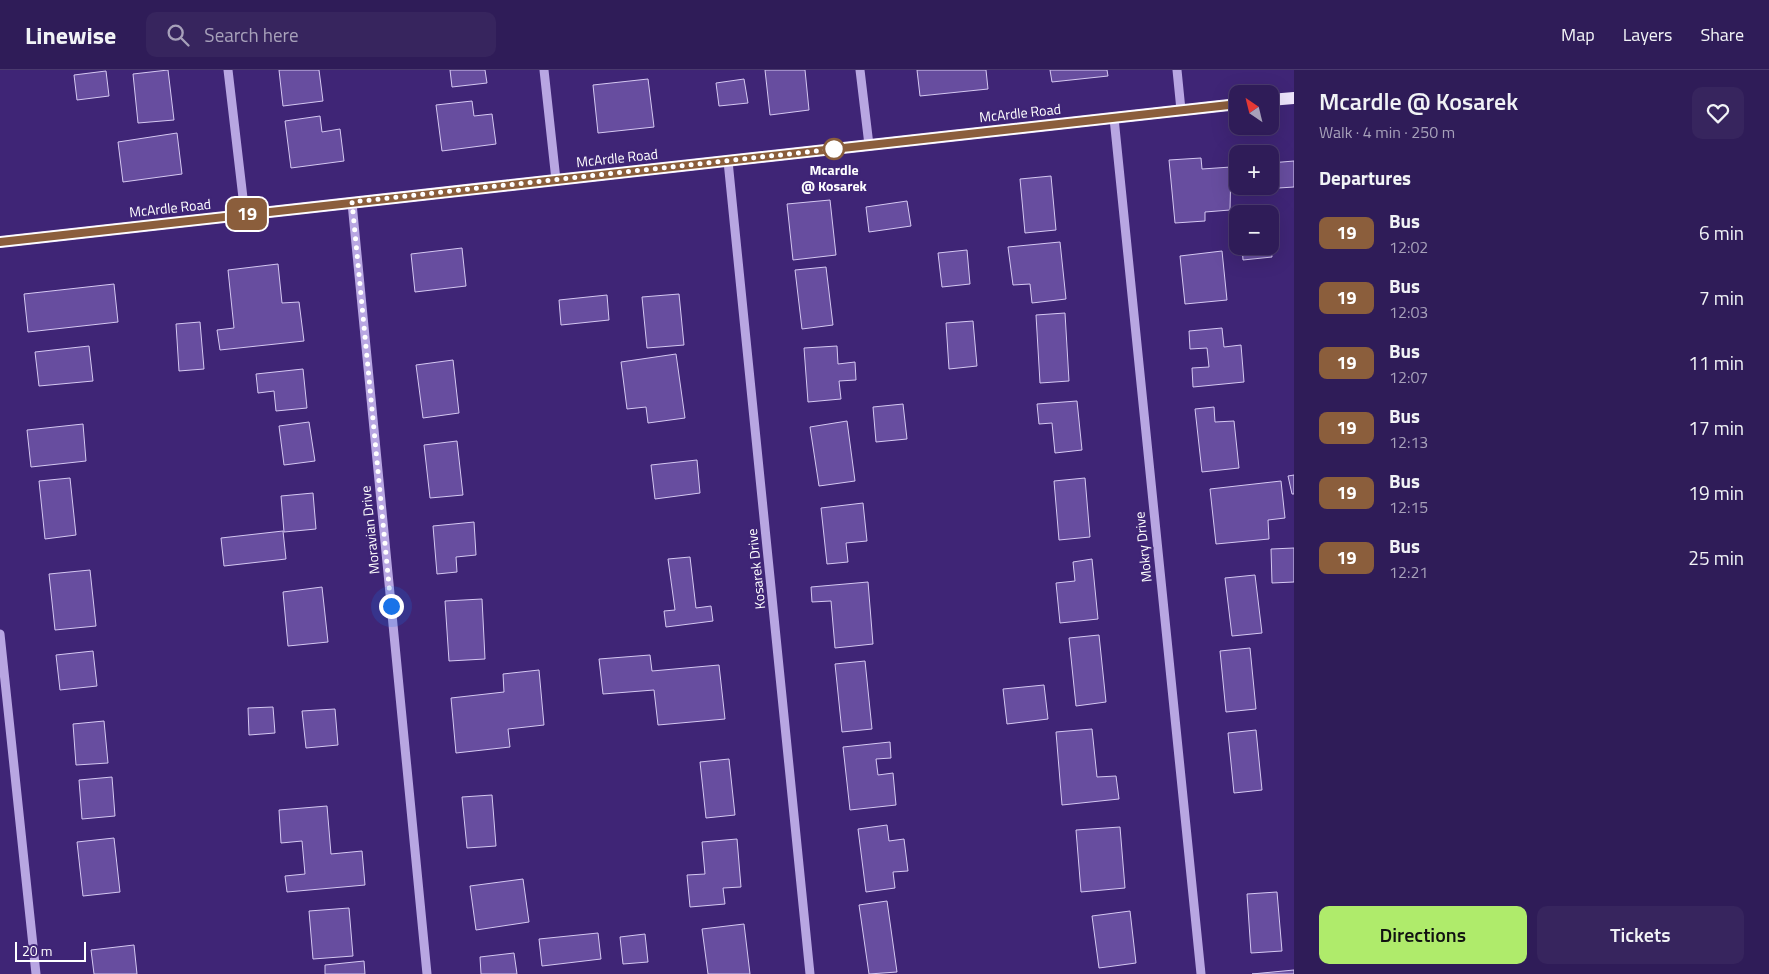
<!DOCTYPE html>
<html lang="en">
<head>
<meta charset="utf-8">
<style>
	:root { --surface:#2f1c58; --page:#37255e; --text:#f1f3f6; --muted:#a7a1ba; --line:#4a3a6e; --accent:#afeb6b }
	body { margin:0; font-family:"Titillium Web",sans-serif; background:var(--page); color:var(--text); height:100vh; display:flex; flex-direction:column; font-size:19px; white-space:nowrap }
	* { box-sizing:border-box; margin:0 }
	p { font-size:16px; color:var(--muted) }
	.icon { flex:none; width:28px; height:28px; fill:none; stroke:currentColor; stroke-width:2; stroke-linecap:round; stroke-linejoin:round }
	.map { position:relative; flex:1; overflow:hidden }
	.side { display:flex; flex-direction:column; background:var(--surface); width:475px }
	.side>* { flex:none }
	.badge { padding:0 10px; border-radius:8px; font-size:18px; line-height:32px }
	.needle { width:32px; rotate:325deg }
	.fabs { position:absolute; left:1229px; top:15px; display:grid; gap:10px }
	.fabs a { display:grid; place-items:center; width:50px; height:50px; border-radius:10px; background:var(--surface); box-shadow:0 5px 20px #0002,0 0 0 1px var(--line); font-size:25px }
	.scale { position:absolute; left:15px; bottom:12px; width:71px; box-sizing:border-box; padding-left:5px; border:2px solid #fff; border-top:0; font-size:14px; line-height:18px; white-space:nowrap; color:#fff; -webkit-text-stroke:4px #3f2576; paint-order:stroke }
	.you { position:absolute; width:25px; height:25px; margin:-12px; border:4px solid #fff; border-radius:50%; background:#1a73e8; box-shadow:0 0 0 8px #1a73e833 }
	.map>.badge { position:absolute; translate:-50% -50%; box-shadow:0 0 0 2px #fff }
	h2 { padding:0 25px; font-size:19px; line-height:45px }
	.round { display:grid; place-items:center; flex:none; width:52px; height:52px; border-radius:10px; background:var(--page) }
	.head { display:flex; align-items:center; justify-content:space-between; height:85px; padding:0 25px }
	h1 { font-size:24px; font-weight:600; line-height:38px }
	.primary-button { display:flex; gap:10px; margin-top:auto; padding:10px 25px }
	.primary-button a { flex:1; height:58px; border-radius:10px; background:var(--accent); color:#111; font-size:20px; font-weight:600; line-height:58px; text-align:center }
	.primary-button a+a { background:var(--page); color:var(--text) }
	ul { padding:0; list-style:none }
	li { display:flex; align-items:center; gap:15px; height:65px; padding:0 25px }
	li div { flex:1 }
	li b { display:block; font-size:19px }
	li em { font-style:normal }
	li .badge { min-width:55px; font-weight:700; text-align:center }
	header { display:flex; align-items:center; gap:30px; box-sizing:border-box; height:70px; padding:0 25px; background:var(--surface); border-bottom:1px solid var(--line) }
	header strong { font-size:24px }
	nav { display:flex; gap:28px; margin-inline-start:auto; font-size:18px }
	.search { width:350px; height:45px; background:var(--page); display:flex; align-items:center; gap:12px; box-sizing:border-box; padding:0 18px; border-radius:10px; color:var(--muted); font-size:19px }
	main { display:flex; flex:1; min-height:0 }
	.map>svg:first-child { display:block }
</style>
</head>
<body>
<header>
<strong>Linewise</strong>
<div class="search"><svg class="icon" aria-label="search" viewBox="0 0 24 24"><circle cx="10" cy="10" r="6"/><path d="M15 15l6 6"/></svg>Search here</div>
<nav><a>Map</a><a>Layers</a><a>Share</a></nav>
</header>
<main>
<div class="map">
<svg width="1294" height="904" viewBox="0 0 1294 904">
	<rect width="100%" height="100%" fill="#3f2576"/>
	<!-- building -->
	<g fill="#674d9f" stroke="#d5c8f2">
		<polygon points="168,0 174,50 138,53 133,4"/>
		<polygon points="279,0 319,0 323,31 283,36"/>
		<polygon points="450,0 485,0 487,13 452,17"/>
		<polygon points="765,0 805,0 809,40 770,45"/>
		<polygon points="917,0 986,0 988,19 920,26"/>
		<polygon points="1050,0 1107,0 1108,6 1052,12"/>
		<polygon points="106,1 109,26 77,30 74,5"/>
		<polygon points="648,9 654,57 598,63 593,15"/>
		<polygon points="744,9 748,33 719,36 716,13"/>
		<polygon points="472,31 474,46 492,44 496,74 442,81 436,35"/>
		<polygon points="320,46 322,62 340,59 344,91 291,98 285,51"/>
		<polygon points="177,63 182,104 123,112 118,72"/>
		<polygon points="1201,88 1202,99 1231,97 1230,140 1205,142 1205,151 1175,153 1169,90"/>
		<polygon points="1294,91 1294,117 1263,119 1263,116 1270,116 1270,93"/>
		<polygon points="1051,106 1056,160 1025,163 1020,109"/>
		<polygon points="830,130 836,185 793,190 787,134"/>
		<polygon points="907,131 911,156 869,162 866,137"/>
		<polygon points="1270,167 1272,187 1243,190 1242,176 1270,176"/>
		<polygon points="1060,172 1066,229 1032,233 1030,214 1013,215 1008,177"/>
		<polygon points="462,178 466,216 415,222 411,184"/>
		<polygon points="967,180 970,214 942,217 938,183"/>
		<polygon points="1222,181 1227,230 1185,234 1180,186"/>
		<polygon points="278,194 282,233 299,232 304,271 220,280 217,260 234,258 228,200"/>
		<polygon points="826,197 833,255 802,259 795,200"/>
		<polygon points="114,214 118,252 28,262 24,224"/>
		<polygon points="679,224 684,275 647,278 642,227"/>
		<polygon points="607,225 609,250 561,255 559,230"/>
		<polygon points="1065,243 1069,311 1040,313 1036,245"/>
		<polygon points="973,251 977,296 949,299 946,253"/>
		<polygon points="200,252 204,299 179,301 176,254"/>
		<polygon points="1222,258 1224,277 1241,275 1244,312 1193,317 1192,298 1209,297 1207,278 1190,279 1189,261"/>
		<polygon points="89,276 93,311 39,316 35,282"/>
		<polygon points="837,276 838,294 855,292 856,310 839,311 841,329 808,332 804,278"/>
		<polygon points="676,284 685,348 648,353 646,337 627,339 621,292"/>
		<polygon points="453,290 459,343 423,348 416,295"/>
		<polygon points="303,299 307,338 276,341 274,321 258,323 256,304"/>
		<polygon points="1077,331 1082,380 1055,383 1052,353 1039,354 1037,334"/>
		<polygon points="903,334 907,369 876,372 873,337"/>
		<polygon points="1214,337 1215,352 1234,351 1239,398 1202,402 1195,339"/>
		<polygon points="847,351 855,411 819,416 810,357"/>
		<polygon points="309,352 315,391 284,395 279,356"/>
		<polygon points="83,354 86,391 31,397 27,360"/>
		<polygon points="457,371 463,425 430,428 424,375"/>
		<polygon points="697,390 700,423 655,429 651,395"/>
		<polygon points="1294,405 1294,424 1292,424 1288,406"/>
		<polygon points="70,408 76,465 45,469 39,411"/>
		<polygon points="1085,408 1090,467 1059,470 1054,411"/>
		<polygon points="1281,411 1285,448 1268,450 1269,469 1216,474 1210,419"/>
		<polygon points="313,423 316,459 284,462 281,426"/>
		<polygon points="863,433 867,471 846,473 848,492 827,494 821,438"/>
		<polygon points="474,452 476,485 456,487 457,502 437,504 433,456"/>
		<polygon points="283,461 286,489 224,496 221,468"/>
		<polygon points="1294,478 1294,512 1272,513 1271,479"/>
		<polygon points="690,487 696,538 711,536 713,551 666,557 664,541 675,540 668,489"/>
		<polygon points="1092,489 1098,549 1060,553 1056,513 1075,511 1073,492"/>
		<polygon points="90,500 96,556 55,560 49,504"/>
		<polygon points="1255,505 1262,563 1232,566 1225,508"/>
		<polygon points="868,512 873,574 835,578 831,531 812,532 811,517"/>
		<polygon points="322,517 328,572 288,576 283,522"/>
		<polygon points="482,529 485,589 449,591 445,531"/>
		<polygon points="1099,565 1106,632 1076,636 1069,568"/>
		<polygon points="1250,578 1256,639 1226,642 1220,581"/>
		<polygon points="93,581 97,616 60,620 56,585"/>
		<polygon points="650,585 652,601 719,595 725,649 658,655 654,620 603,624 599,589"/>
		<polygon points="865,591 872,659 842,662 835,594"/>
		<polygon points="539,600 544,655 508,659 510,677 456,683 451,628 504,622 503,604"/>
		<polygon points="1044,615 1048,649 1007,654 1003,619"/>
		<polygon points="273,637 275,663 249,665 248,638"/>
		<polygon points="335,639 338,675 306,678 302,641"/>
		<polygon points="104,651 108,693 76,695 73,654"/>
		<polygon points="1092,659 1097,707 1116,706 1119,729 1062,735 1056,662"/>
		<polygon points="1256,660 1262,720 1234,723 1228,663"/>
		<polygon points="890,672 891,688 876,689 878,705 893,703 896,735 850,740 843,677"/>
		<polygon points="729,689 735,745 706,748 700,692"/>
		<polygon points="112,707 115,746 82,749 79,710"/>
		<polygon points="492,725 496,776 467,778 462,727"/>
		<polygon points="327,736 331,784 362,781 365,815 287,822 285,806 305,804 302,771 281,773 279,740"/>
		<polygon points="887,755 889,771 904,769 908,801 893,802 895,818 866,822 858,759"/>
		<polygon points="1120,757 1125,818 1081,822 1076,760"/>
		<polygon points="114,768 120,822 83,826 77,772"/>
		<polygon points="737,769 741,817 723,818 725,834 690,837 687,805 705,804 702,772"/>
		<polygon points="523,809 529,852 476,860 470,816"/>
		<polygon points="1277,822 1282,881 1251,883 1247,824"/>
		<polygon points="887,831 897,902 869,904 859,835"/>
		<polygon points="349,838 353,886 313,889 309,841"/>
		<polygon points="1130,841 1136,893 1099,898 1092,846"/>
		<polygon points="744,854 750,904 708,904 702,859"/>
		<polygon points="598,863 601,889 542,896 539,869"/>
		<polygon points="645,864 648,892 623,894 620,867"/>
		<polygon points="134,875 137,904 94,904 91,880"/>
		<polygon points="514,883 517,904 481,904 480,887"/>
		<polygon points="364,891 365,904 325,904 325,895"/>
		<polygon points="1294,900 1294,904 1252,904"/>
	</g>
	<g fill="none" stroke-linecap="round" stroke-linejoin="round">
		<!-- minor -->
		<g stroke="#b8a6e2" stroke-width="9">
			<polyline points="228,0 245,145"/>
			<polyline points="544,0 556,110"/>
			<polyline points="860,0 869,75"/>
			<polyline points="1177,0 1181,40"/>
			<polyline points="1114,48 1201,904"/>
			<polyline points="728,91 810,904"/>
			<polyline points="352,133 427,904"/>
			<polyline points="0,564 36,904"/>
		</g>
		<!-- major -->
		<g stroke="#ede4fb" stroke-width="12">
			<polyline points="1270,30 1294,28"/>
			<polyline points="0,172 1238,34"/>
		</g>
	</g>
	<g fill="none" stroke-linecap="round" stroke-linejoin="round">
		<defs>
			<polyline id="line" points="0,172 1238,34"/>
		</defs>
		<!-- line casing -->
		<use href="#line" stroke="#fff" stroke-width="11"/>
		<!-- line -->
		<use href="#line" stroke="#8b5e3c" stroke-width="8"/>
		<!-- walk -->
		<polyline stroke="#fff" stroke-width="5" stroke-dasharray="0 9" points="391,536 352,132 834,79"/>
	</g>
	<!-- markers -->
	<circle fill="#fff" stroke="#8b5e3c" stroke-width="2.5" cx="834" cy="79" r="10"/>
	<g text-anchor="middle" stroke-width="4.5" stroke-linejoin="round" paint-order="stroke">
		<!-- street labels -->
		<g font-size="14" fill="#fff" stroke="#3f2576">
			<text transform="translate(1020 43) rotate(-6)" y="5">McArdle Road</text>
			<text transform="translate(617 88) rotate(-6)" y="5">McArdle Road</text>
			<text transform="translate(170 138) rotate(-6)" y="5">McArdle Road</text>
			<text transform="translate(370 460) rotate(-96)" y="5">Moravian Drive</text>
			<text transform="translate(1143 477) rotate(-96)" y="5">Mokry Drive</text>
			<text transform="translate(756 499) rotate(-96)" y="5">Kosarek Drive</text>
		</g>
		<!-- stop labels -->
		<g font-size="14" font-weight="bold" fill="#fff" stroke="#3f2576">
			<text x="834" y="105">Mcardle<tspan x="834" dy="16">@ Kosarek</tspan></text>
		</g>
	</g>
</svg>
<div class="fabs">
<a><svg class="needle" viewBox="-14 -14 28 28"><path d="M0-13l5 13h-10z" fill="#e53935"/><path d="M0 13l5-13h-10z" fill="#a7a1ba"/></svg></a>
<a>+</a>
<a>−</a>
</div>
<div class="scale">20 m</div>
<div class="you" style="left:391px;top:536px"></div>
<b class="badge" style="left:247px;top:144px;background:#8b5e3c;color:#fff">19</b>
</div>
<section class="side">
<div class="head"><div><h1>Mcardle @ Kosarek</h1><p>Walk · 4 min · 250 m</p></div><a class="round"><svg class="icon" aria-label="heart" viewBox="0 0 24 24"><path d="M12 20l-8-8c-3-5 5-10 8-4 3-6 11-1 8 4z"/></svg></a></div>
<h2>Departures</h2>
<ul>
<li><span class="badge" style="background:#8b5e3c;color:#fff">19</span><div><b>Bus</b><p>12:02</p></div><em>6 min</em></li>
<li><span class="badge" style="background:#8b5e3c;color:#fff">19</span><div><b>Bus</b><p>12:03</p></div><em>7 min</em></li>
<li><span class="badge" style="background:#8b5e3c;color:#fff">19</span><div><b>Bus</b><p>12:07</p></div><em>11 min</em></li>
<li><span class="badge" style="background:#8b5e3c;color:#fff">19</span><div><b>Bus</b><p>12:13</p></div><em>17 min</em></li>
<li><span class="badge" style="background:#8b5e3c;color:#fff">19</span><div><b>Bus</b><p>12:15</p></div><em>19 min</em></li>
<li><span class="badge" style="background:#8b5e3c;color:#fff">19</span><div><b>Bus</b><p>12:21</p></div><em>25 min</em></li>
</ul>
<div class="primary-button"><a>Directions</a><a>Tickets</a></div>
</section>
</main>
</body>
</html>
